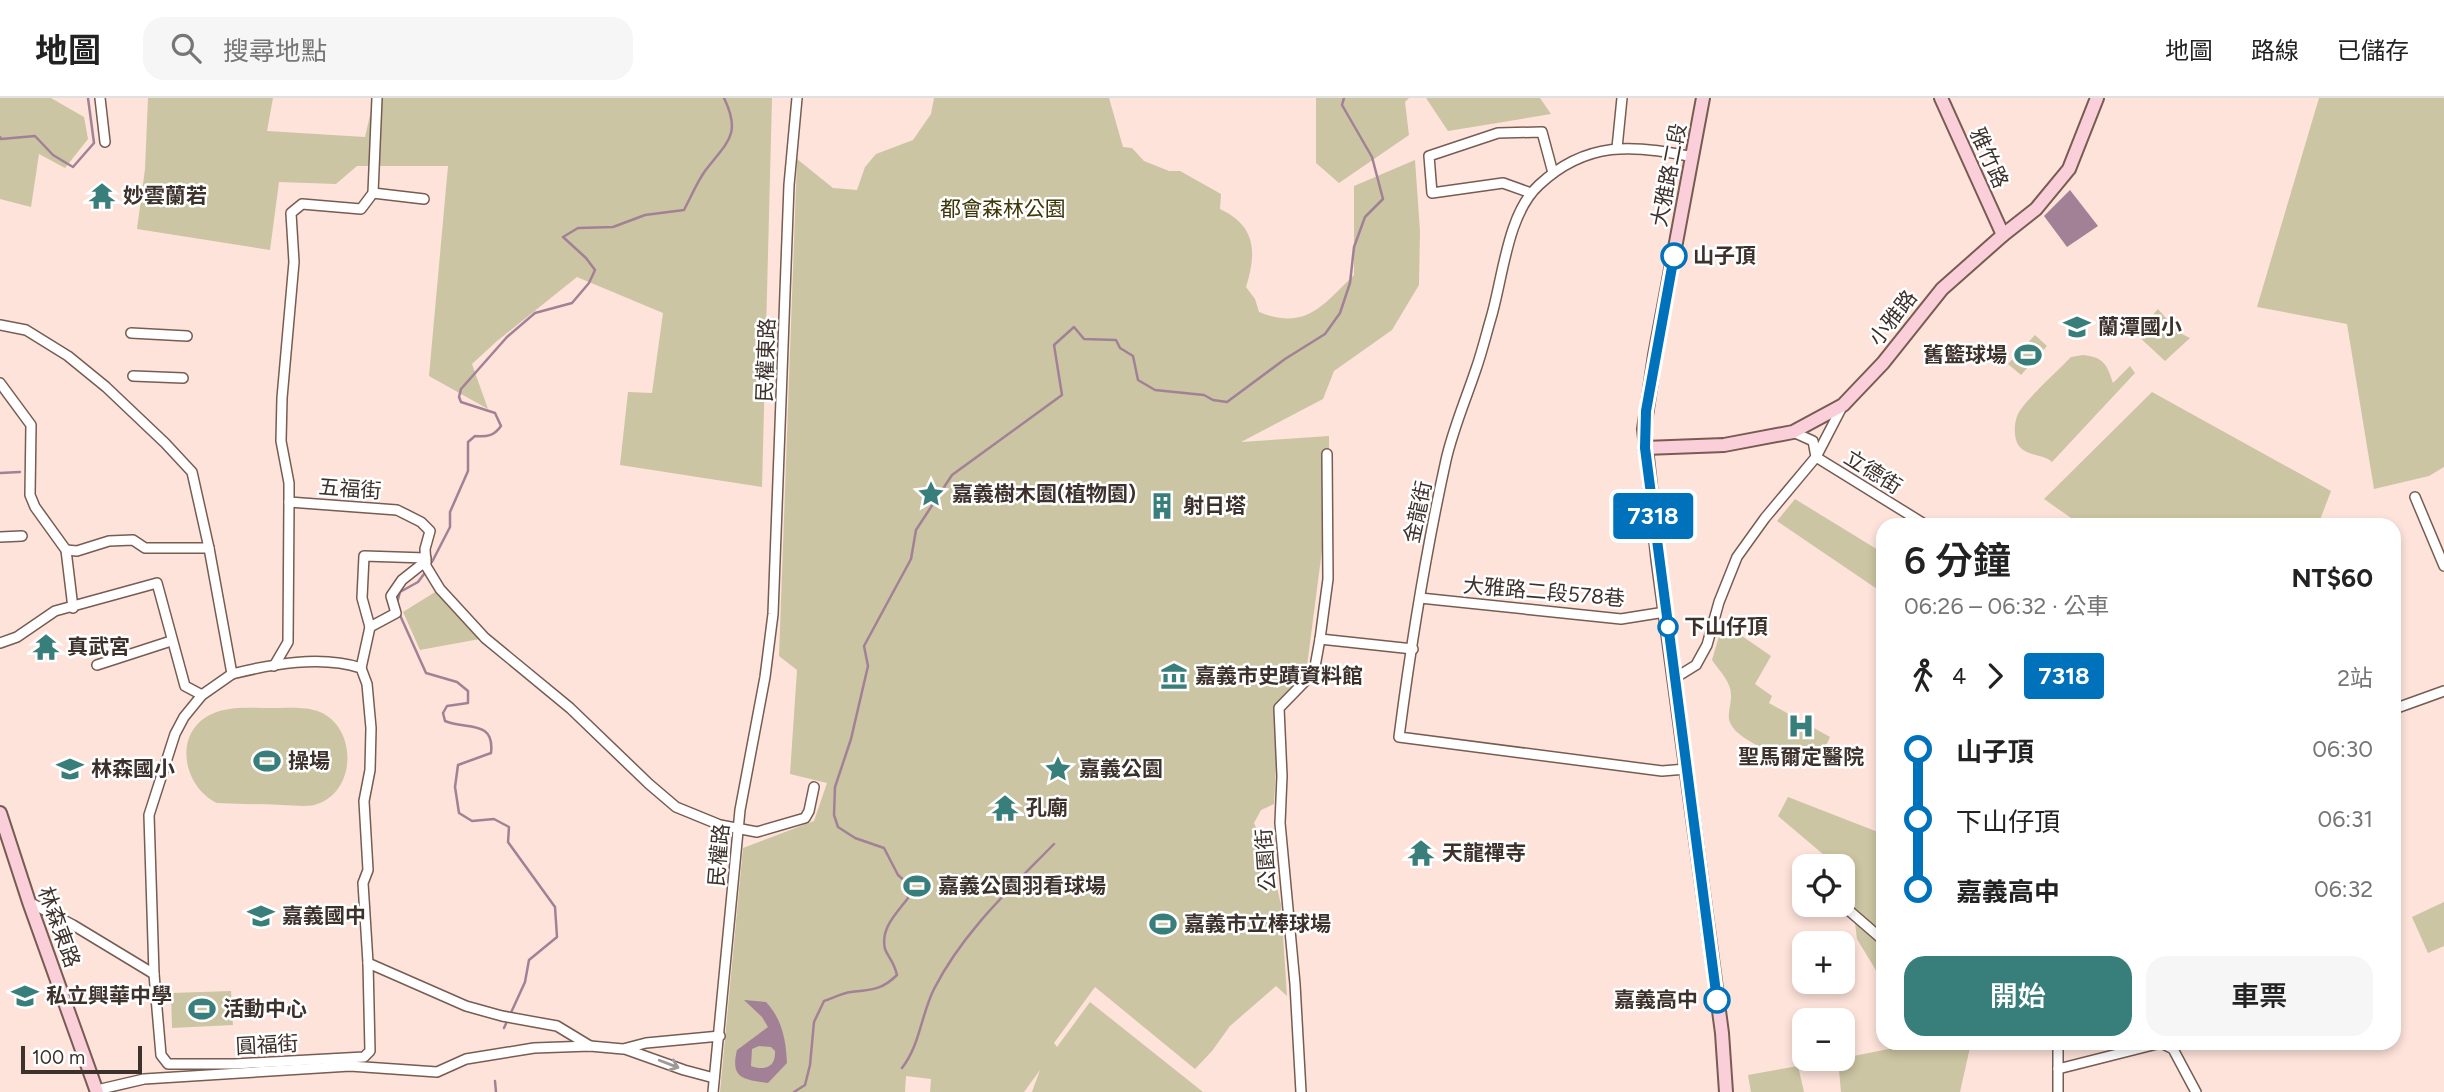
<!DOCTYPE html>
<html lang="zh-TW">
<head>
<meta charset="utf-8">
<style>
	:root { --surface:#fff; --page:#f6f6f6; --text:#222; --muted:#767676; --line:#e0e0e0; --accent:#387f7b }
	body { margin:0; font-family:Figtree,"Noto Sans TC",sans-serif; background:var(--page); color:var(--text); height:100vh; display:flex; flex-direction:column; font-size:26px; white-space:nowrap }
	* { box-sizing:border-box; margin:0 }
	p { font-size:23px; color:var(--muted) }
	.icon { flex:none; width:38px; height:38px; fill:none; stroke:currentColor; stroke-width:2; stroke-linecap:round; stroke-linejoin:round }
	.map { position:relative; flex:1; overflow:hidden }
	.side { position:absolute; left:1876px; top:420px; width:525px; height:532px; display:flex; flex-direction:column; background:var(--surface); border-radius:21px; box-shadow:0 4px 10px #0003 }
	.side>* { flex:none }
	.badge { padding:0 14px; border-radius:5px; font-size:24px; line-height:46px }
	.buttons { position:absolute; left:1792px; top:756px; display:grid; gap:14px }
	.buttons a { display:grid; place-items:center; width:63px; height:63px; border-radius:14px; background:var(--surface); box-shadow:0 4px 10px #0003; font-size:35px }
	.scale { position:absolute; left:21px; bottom:18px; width:121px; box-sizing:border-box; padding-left:7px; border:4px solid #3d312c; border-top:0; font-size:19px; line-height:24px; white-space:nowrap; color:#3d312c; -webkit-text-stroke:5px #fff; paint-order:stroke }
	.map>.badge { position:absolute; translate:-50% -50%; box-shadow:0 0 0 4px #fff }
	.legs { display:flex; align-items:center; gap:10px; height:77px; padding:0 28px; font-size:23px }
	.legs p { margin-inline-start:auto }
	.head { display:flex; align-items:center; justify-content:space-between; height:119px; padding:0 28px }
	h1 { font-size:38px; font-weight:600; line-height:52px }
	.primary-button { display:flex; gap:14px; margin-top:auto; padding:14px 28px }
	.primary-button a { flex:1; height:80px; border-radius:21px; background:var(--accent); color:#fff; font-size:28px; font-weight:600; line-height:80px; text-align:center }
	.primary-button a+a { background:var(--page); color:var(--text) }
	ul { padding:0 28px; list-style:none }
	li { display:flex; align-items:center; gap:24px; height:70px; font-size:26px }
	li i { display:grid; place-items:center; width:10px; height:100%; margin:0 9px; background:currentColor }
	li i::after { content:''; width:18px; height:18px; margin:-9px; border:5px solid; border-radius:50%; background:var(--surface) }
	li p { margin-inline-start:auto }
	li:first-child i { background:linear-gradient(#0000 50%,currentColor 0) }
	li:last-child i { background:linear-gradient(currentColor 50%,#0000 0) }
	header { display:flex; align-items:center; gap:42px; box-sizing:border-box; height:98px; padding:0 35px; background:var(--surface); border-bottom:2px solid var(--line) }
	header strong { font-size:33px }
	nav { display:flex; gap:38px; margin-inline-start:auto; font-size:24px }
	.search { width:490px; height:63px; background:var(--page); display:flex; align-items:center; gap:18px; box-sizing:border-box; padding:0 24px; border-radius:21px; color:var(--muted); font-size:26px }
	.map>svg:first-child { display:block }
</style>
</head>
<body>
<header>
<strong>地圖</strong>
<div class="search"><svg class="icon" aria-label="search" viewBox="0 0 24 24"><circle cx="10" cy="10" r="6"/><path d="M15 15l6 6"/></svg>搜尋地點</div>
<nav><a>地圖</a><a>路線</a><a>已儲存</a></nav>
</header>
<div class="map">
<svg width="2444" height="994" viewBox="0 0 2444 994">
	<rect width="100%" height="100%" fill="#fde3da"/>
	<!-- green -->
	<g fill="#cbc5a3">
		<polygon points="0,0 51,0 84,19 88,41 65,70 39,56 31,109 0,101"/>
		<polygon points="148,0 273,0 267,33 365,39 374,0 772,0 762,389 620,367 628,294 652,295 663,215 577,179 497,243 472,266 488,311 429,278 448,68 357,68 336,86 279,84 270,152 137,131 145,71"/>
		<path d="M 934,0 L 1109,0 L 1123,49 L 1132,50 L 1144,63 L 1169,73 L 1180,73 L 1221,96 L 1220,111 C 1256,128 1257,154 1246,189 L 1255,201 L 1259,214 C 1306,233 1323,207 1354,177 L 1354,88 L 1415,62 L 1420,133 L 1419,187 L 1392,232 L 1334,273 L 1323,301 L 1241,344 L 1329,338 L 1329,398 L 1307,568 L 1279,611 L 1274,706 L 1261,712 L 1254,725 L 1271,762 L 1281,807 L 1287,898 L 1276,888 L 1230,928 L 1212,953 L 1195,971 L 1095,889 L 1054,945 L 1057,949 L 1090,904 L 1203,994 L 1032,994 L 1040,972 L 1024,994 L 930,994 L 931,981 L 906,978 L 905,994 L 720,994 L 743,750 L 814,723 L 827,685 L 790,676 L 797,572 L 779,558 L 797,61 L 833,90 L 857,92 L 865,69 L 876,56 L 913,42 L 931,16 Z"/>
		<polygon points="1316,0 1409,0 1405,4 1409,37 1339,85 1316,65"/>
		<polygon points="1426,0 1540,0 1551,16 1448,33"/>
		<polygon points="2319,0 2444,0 2444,369 2429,378 2374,391 2347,226 2257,209"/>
		<polygon points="2158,211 2178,234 2190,240 2165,263 2136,236"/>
		<polygon points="2035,237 2047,248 2021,277 2008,266"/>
		<path d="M 2083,257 C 2103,259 2107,266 2113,285 L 2130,268 L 2135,275 L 2052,364 C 2044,356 2028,359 2019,348 C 2013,340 2014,324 2018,316 C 2023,304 2060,271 2071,259 Z"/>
		<polygon points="2152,294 2331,393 2318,427 2081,427 2044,401"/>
		<polygon points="1795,401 1883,455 1883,495 1777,423"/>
		<polygon points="440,491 485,540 420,552 403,514"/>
		<path d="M 1723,525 L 1771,558 L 1755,586 L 1772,598 L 1769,605 L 1830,639 L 1816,669 C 1795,662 1733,645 1729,621 C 1728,614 1731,606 1731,599 C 1732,584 1720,574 1712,562 Z"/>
		<path d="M 271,610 C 286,610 306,608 320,614 C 358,630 357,696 314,707 C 305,709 292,707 282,707 C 260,706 238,706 217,705 C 185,690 173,640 206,619 C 225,607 250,610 271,610 Z"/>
		<polygon points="1788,699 1883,736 1883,884 1857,841 1849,779 1843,773 1843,768 1837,768 1778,718"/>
		<polygon points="2444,804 2444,848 2428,855 2412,819"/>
		<polygon points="231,893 233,927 172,930 171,895"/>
		<polygon points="1920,945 1971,945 1960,994 1841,994 1838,961"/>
		<polygon points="1798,968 1804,994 1751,994 1748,977"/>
	</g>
	<!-- water -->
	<g fill="#a28196" fill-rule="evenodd">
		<polygon points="2070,92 2098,128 2067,149 2044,118"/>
		<path d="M 744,902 L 766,904 C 782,921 786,942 787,965 L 768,985 C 743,982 730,980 737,952 L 768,929 L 762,919 ZM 759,948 L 771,949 L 775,953 C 776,969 765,973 751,968 L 752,951 Z"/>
	</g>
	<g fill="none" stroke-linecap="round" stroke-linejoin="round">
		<!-- stream -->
		<g stroke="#a28196" stroke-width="2.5">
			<polyline points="0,39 1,41 35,38 53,57 73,69 94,45 88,0"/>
			<polyline points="0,375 20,374"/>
			<path d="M 432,464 L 450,429 L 450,414 L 468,373 L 468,344 L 475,338 C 487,339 494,338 501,328 L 495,315 L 461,304 L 459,299 L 461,291 L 507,239 L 535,215 L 572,205 L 589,185 L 595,172 L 586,160 L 563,139 L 578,130 L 613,129 L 645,117 L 684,112 C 691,99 697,84 705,73 C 727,44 742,37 724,0"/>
			<polyline points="397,505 400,494 418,484 424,476"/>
			<path d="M 399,515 L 426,575 L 457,584 L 468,593 L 468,605 L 447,608 L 443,615 L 445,623 C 465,632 495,621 491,655 L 458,667 L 455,689 L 459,715 L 472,723 L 494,721 L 509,729 L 508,744 L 555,809 L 557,839 L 529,862 L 525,884 L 504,930"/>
			<path d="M 902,970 C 920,947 921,917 934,891 C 963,834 1010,791 1054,746"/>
			<polyline points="495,983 496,994"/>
			<path d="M 794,994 L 805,987 L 810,967 L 814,924 L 824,903 C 833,900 842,895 851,894 C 871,892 882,892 897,877 C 894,864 888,859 885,851 C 880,830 897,815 908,800 L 907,785 L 898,777 L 884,750 L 855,740 L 838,729 L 834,717 L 835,689 L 851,641 L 868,568 L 864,548 L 911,461 L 916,432 L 952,377 L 1062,297 L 1054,247 L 1074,229 L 1084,241 L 1116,242 L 1120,250 L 1133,258 L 1138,282 L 1155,292 L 1204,297 L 1213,302 L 1227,304 L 1285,261 L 1325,236 L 1340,215 L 1350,185 L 1354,149 L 1365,119 L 1383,101 L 1372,59 L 1342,7 L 1344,0"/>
		</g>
		<defs>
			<g id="street">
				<polyline points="100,0 105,44"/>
				<polyline points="377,0 373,95 361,111 302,106 291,115 294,164 282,300 281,343 289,385 289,404 397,412 421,424 430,433 425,451 426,468 440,491 485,540 570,610 649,686 676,709 720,727 757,734 805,720 809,713 814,689"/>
				<polyline points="1617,50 1622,0"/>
				<polyline points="373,95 424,101"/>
				<polyline points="1531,95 1503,85 1432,95 1429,58 1498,35 1542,34 1553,75"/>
				<path d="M 0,227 L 26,232 L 68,258 L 106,289 L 165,345 L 192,374 L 209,450 L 232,576 C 272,566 321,557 361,570 L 367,586 L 371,630 L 370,672 L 364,703 L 368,772 L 363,785 L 368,865"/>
				<polyline points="131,235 187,238"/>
				<polyline points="133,278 183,280"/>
				<polyline points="0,285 31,327 30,397 35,409 66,452 73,510"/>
				<polyline points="1843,307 1816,359 1926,427"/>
				<polyline points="2415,399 2444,468"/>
				<polyline points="0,439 22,438"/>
				<polyline points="66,452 77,453 109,443 133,442 145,450 209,450"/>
				<polyline points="1420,500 1621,521 1665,514"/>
				<polyline points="370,529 362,500 364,458 426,460"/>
				<polyline points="1320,541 1413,551"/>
				<polyline points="0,545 17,539 55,513 157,485 185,588 202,597"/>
				<polyline points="97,567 171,543"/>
				<polyline points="274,568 288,544 289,404"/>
				<polyline points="361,570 370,529 396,515 391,498 402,482 426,463"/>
				<polyline points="232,576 202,597 184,619 175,636 149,717 154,876 161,957 168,966 235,966 364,959 370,953 368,865 466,908 502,918 557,928 590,948"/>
				<polyline points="1675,580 1696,567 1707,547 1719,504 1737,459 1765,420 1816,359 1813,343 1793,334"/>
				<polyline points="2394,611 2444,593"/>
				<path d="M 1686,671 L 1662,673 L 1399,639 C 1411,546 1426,453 1446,362 C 1453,331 1466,301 1476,271 C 1482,254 1486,237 1491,220 C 1503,180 1507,116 1539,87 C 1586,43 1633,46 1693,59"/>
				<polyline points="29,804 73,827 154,876"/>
				<polyline points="1846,810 1883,842"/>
				<polyline points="2058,945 2058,994"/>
				<polyline points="625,951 684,972 714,980"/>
				<polyline points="2058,971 2161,945 2173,951 2196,994"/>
				<polyline points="97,992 144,981 350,968 437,974 466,961 534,950 590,948 623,951 646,945 720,938"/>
				<polyline points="713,994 740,712 765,579 773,516 789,87 797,0"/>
				<polyline points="1301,994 1295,886 1280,725 1282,678 1279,610 1314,574 1320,541 1328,481 1327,356"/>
			</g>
			<g id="secondary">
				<polyline points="1703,0 1655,257 1644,331 1658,461 1722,935 1726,994"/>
				<polyline points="1941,0 2003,137"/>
				<polyline points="1645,350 1724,347 1793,334 1843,307 1883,265 1942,191 2003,137 2036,111 2069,71 2097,0"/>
				<polyline points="0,715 29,804 97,994"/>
			</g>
		</defs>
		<!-- street casing -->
		<use href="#street" stroke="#775c52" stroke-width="12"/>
		<!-- secondary casing -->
		<use href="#secondary" stroke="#775c52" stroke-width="16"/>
		<!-- street -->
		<use href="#street" stroke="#fff" stroke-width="9"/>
		<!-- secondary -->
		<use href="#secondary" stroke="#facfd9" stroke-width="12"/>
	</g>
	<!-- one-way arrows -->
	<defs><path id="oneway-shaft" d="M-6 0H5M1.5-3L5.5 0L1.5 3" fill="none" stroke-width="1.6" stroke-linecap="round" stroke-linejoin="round" transform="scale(1.75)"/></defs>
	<use stroke="#9e9896" href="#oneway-shaft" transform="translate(669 966) rotate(21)"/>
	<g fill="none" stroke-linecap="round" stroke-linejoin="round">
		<defs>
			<polyline id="line-1" points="1674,158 1646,313 1645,350 1717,902"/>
		</defs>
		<!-- line-1 casing -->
		<use href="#line-1" stroke="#fff" stroke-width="16"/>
		<!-- line-1 -->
		<use href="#line-1" stroke="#0072bc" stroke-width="10"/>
	</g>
	<!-- icons -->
	<defs>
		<symbol id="temple-bare" viewBox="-9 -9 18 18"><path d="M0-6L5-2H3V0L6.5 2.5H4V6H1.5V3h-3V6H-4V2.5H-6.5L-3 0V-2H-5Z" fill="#387f7b" stroke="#fff" stroke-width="2.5" paint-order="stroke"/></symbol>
		<symbol id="school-bare" viewBox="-9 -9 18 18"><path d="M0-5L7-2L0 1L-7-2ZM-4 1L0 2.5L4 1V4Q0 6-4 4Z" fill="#387f7b" stroke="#fff" stroke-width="2.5" paint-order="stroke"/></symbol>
		<symbol id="stadium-bare" viewBox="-9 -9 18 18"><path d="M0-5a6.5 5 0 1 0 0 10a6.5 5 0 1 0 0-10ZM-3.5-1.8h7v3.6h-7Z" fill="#387f7b" stroke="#fff" stroke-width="2.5" paint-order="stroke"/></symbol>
		<symbol id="sight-bare" viewBox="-9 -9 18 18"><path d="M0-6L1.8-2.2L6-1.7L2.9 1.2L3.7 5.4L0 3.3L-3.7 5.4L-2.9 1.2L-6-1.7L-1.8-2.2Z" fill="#387f7b" stroke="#fff" stroke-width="2.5" paint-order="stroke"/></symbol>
		<symbol id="building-bare" viewBox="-9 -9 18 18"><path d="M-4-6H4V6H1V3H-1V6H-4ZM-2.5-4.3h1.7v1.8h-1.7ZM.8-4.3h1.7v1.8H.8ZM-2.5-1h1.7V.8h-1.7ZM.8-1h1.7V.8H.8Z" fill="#387f7b" stroke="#fff" stroke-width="2.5" paint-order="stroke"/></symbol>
		<symbol id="museum-bare" viewBox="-9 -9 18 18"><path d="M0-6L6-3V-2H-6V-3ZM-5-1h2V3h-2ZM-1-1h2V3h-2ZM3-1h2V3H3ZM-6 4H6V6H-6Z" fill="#387f7b" stroke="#fff" stroke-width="2.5" paint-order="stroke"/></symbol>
		<symbol id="hospital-bare" viewBox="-9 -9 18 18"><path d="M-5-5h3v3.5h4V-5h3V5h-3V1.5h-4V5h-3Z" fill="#387f7b" stroke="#fff" stroke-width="2.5" paint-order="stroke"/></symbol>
	</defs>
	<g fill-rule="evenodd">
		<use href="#temple-bare" x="83" y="79" width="38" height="38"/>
		<use href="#school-bare" x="2058" y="210" width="38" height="38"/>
		<use href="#stadium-bare" x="2009" y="238" width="38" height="38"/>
		<use href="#sight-bare" x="912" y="377" width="38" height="38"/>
		<use href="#building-bare" x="1143" y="389" width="38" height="38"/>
		<use href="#temple-bare" x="27" y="530" width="38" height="38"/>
		<use href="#museum-bare" x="1155" y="559" width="38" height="38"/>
		<use href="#hospital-bare" x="1782" y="609" width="38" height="38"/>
		<use href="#stadium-bare" x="248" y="644" width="38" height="38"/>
		<use href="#school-bare" x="51" y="652" width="38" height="38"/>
		<use href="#sight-bare" x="1039" y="652" width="38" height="38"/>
		<use href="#temple-bare" x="986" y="691" width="38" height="38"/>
		<use href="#temple-bare" x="1402" y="736" width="38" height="38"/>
		<use href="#stadium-bare" x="898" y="769" width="38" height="38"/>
		<use href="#school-bare" x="242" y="799" width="38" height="38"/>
		<use href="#stadium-bare" x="1144" y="807" width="38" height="38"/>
		<use href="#school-bare" x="6" y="879" width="38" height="38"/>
		<use href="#stadium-bare" x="183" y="892" width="38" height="38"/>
	</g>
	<!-- markers -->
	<g fill="#fff" stroke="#0072bc" stroke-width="3.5">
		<circle cx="1674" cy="158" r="12"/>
		<circle cx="1668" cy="529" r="9"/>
		<circle cx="1717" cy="902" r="12"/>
	</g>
	<g text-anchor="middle" stroke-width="5" stroke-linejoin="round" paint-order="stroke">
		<!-- street labels -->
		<g font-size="21" fill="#3d312c" stroke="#fff">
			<text transform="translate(1989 60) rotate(66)" y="7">雅竹路</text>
			<text transform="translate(1669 77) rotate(-79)" y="7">大雅路二段</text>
			<text transform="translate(1893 220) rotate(-52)" y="7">小雅路</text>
			<text transform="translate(766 262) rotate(-88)" y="7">民權東路</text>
			<text transform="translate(1873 374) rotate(32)" y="7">立德街</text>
			<text transform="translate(350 391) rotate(4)" y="7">五福街</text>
			<text transform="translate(1418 414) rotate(-78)" y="7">金龍街</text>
			<text transform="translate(1544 494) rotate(5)" y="7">大雅路二段578巷</text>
			<text transform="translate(719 757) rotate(-85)" y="7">民權路</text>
			<text transform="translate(1266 762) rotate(-94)" y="7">公園街</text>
			<text transform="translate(59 829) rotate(70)" y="7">林森東路</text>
			<text transform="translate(267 947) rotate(-3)" y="7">圓福街</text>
		</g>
		<!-- poi labels -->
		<g font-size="21" font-weight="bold" fill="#3d312c" stroke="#fff" text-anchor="start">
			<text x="123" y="105">妙雲蘭若</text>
			<text x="2098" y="236">蘭潭國小</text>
			<text x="2007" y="264" text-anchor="end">舊籃球場</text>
			<text x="952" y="403">嘉義樹木園(植物園)</text>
			<text x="1183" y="415">射日塔</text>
			<text x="67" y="556">真武宮</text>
			<text x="1195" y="585">嘉義市史蹟資料館</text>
			<text x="1801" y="666" text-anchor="middle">聖馬爾定醫院</text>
			<text x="288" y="670">操場</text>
			<text x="91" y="678">林森國小</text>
			<text x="1079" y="678">嘉義公園</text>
			<text x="1026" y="717">孔廟</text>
			<text x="1442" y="762">天龍禪寺</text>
			<text x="938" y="795">嘉義公園羽看球場</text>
			<text x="282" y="825">嘉義國中</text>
			<text x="1184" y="833">嘉義市立棒球場</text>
			<text x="46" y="905">私立興華中學</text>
			<text x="223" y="918">活動中心</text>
		</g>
		<!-- park labels -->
		<g font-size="21" fill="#3e3606" stroke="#fff">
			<text x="1003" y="118">都會森林公園</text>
		</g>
		<!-- stop labels -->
		<g font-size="21" font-weight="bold" fill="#3d312c" stroke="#fff" text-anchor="start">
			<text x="1693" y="165">山子頂</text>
			<text x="1684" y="536">下山仔頂</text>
			<text x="1698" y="909" text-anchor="end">嘉義高中</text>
		</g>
	</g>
</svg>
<div class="buttons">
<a><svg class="icon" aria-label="locate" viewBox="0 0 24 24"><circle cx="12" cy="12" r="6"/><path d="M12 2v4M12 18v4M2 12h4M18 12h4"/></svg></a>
<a>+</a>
<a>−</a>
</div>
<div class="scale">100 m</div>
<b class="badge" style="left:1653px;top:418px;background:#0072bc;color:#fff">7318</b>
<section class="side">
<div class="head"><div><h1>6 分鐘</h1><p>06:26 – 06:32 · 公車</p></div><b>NT$60</b></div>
<div class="legs"><svg class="icon" aria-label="walk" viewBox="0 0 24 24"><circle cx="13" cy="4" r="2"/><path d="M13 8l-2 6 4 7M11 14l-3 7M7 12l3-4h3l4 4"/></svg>4<svg class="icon" aria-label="forward" viewBox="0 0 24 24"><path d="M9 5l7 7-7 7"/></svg><b class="badge" style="background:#0072bc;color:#fff">7318</b><p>2站</p></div>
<ul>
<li><i style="color:#0072bc"></i><b>山子頂</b><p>06:30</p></li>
<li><i style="color:#0072bc"></i><span>下山仔頂</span><p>06:31</p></li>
<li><i style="color:#0072bc"></i><b>嘉義高中</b><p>06:32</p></li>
</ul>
<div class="primary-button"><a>開始</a><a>車票</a></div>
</section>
</div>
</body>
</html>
